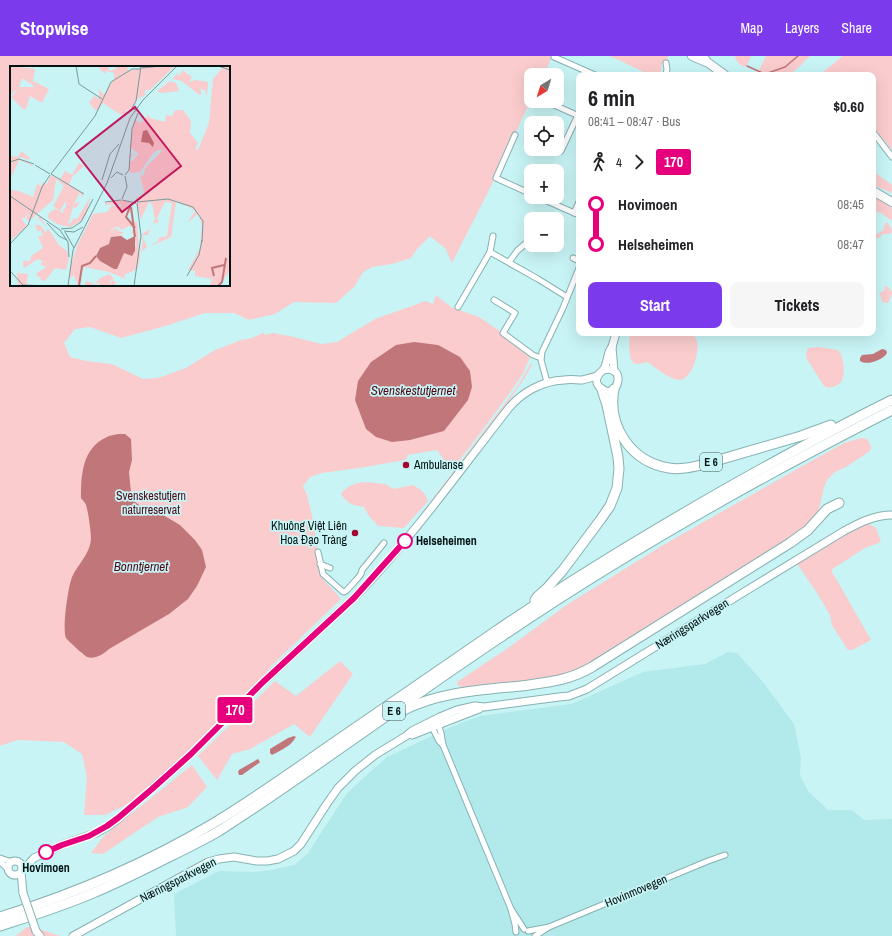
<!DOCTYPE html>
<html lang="en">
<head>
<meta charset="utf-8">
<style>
	:root { --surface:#fff; --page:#f6f6f6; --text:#202124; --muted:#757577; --accent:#7c3aed }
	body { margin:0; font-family:"Archivo Narrow",sans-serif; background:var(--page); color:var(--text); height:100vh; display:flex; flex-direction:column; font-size:15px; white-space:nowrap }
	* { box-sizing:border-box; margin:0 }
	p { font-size:13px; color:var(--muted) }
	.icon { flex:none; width:22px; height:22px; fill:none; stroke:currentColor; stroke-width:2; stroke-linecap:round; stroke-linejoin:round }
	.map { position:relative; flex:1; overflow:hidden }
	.drawer { position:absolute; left:576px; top:16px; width:300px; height:264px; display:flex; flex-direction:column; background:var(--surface); border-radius:8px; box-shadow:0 4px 16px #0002 }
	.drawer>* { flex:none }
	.badge { padding:0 8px; border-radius:3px; font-size:14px; line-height:26px }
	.needle { width:26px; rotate:218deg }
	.fabs { position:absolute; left:524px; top:12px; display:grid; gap:8px }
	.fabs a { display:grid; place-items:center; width:40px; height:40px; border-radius:8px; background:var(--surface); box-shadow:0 4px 16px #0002; font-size:20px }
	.map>.badge { position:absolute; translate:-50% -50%; box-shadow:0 0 0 2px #fff }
	.legs { display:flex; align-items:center; gap:6px; height:44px; padding:0 12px; font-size:13px }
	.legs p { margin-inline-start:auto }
	.headline { display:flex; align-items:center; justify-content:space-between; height:68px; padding:0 12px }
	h1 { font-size:22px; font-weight:700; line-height:30px }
	.button { display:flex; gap:8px; margin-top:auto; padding:8px 12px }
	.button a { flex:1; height:46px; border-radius:8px; background:var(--accent); color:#fff; font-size:16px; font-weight:700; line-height:46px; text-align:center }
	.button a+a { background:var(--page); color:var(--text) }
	ul { padding:0 12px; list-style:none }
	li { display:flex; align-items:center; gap:14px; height:40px; font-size:15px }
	li i { display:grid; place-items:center; width:6px; height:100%; margin:0 5px; background:currentColor }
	li i::after { content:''; width:10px; height:10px; margin:-5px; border:3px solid; border-radius:50%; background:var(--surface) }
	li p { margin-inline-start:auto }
	li:first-child i { background:linear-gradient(#0000 50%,currentColor 0) }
	li:last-child i { background:linear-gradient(currentColor 50%,#0000 0) }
	header { display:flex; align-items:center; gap:24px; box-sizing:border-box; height:56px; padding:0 20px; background:var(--accent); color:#fff }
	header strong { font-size:19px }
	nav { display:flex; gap:22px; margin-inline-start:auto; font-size:14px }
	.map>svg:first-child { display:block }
</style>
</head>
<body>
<header>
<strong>Stopwise</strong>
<nav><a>Map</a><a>Layers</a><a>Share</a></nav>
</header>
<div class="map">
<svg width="892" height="880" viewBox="0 0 892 880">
	<rect width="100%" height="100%" fill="#c8f4f5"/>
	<!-- built -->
	<polygon fill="#b2e9ea" points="728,596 737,597 763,626 794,668 801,701 800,719 808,735 828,754 852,754 864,764 892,763 892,880 176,880 174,838 219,815 254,816 272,814 294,809 308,797 347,737 387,701 451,671 480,660 556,650 572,648 643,616 705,608"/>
	<!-- green -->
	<g fill="#facccd" fill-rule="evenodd">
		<path d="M 0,0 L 552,0 L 544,19 L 531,19 L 531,45 L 527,52 L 492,128 L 452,207 L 449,201 L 446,193 L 430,180 L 417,193 L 411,202 L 392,208 L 372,211 L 363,216 L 354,231 L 336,247 L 294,246 L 275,258 L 249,264 L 234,257 L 205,257 L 162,271 L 121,282 L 90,271 L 75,273 L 64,287 L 70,301 L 86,305 L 112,308 L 143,323 L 158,322 L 186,312 L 213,295 L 241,284 L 252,282 L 263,277 L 265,279 L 273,277 L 294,281 L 321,288 L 337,286 L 375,263 L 426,245 L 433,248 L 436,239 L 451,251 L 479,261 L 532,297 L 522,319 L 509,338 L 484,372 L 451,415 L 442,401 L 437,394 L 407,399 L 407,402 L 405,404 L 365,411 L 322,417 L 310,421 L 303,430 L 307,439 L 313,464 L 317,489 L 316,499 L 318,511 L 322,522 L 341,543 L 273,608 L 264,618 L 322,566 L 324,566 L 206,681 L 119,758 C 98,774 82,780 57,786 C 67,781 79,779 90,775 C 104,769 117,759 128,748 L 105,759 L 84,759 L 87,721 L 82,698 L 64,686 L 17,684 L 0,690 ZM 11,11 L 229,11 L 229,229 L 11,229 Z"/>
		<path d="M 610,0 L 668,0 L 668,3 C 661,7 661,12 661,19 L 650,19 Z"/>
		<path d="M 735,0 L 751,0 L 747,9 L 744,11 C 739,8 736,5 735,0 Z"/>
		<polygon points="766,0 810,0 799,11 789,19 757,19"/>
		<polygon points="843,0 892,0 892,94 873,71 873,19 819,19"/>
		<polygon points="873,115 892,129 892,137 873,129"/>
		<polygon points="873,137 889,147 888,149 892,152 892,165 881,157 873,155"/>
		<path d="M 886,166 C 889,168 892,172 892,176 L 889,178 L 883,178 L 878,182 L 873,183 L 873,180 L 884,174 L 883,173 Z"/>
		<path d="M 887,230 L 892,236 L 892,238 L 888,247 C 879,247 883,243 879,237 L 885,234 L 884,231 Z"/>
		<path d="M 630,277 L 692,277 C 694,280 696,282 697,285 C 700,295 692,323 680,324 C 669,324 656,311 647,306 C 644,307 640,308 637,308 C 627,307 629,284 630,277 Z"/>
		<path d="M 818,291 L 838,294 C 844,301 846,318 841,326 C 839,328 836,330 833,331 C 829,332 827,332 824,330 L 807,303 L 806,298 L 808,292 Z"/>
		<polygon points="531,307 532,309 524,323 504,352 423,458 421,458 503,350 519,328"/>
		<polygon points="861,382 867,383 871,390 870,395 846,411 835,416 827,424 824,431 819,453 813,464 796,480 578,614 546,624 471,631 461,631 458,629 457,626 508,592 568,548 665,488 797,413 844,387"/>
		<path d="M 366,426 L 385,428 L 394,433 L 413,429 C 421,434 425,436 428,445 L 404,472 L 378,470 L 369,460 L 364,451 C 353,449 347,448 341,438 C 347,429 356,427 366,426 Z"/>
		<polygon points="864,465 876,472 881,486 865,492 831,514 871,584 852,594 848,594 832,569 830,559 817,537 796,506"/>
		<polygon points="340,605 353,618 310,681 294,668 250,693 232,698 217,724 198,700 275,625 296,640"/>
		<polygon points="192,709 207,731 188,751 158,761 103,798 91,797 104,780"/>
		<polygon points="27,871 37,871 42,874 60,880 16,880"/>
	</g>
	<!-- water -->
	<g fill="#c1767a">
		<polygon points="414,286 438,289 460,301 470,315 472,331 468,344 444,375 410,384 392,386 376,381 366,373 355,344 358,325 371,306 396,289"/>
		<path d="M 882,293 L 886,294 L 887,297 C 883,304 867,310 860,305 L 860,302 L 862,299 L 873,298 Z"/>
		<path d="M 119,378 L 125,378 L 131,383 L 132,404 L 129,416 L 131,437 L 134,445 L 144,453 L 163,459 L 180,469 L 195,484 L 202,494 L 206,511 L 197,530 L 188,543 L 169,558 L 109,593 C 104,598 94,604 87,601 C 84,599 68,585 66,582 C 62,573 68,531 72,521 C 78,508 90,498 91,483 C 91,477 88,451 85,447 C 84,445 82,444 81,442 C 81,419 82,392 107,381 C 110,379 115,379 119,378 Z"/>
		<path d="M 294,680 L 296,681 C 294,683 294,685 292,686 C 290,690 276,697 272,699 L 270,697 L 270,693 L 288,682 Z"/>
		<polygon points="258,703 260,706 259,707 242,719 239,719 238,716 239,714"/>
	</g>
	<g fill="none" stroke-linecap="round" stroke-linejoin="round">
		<!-- stream -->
		<polyline stroke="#c1767a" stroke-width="1.5" points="747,10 765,18 785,11 798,0"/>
		<defs>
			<g id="street">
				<polyline points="554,1 595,19"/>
				<polyline points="666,7 667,13 666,19"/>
				<polyline points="545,45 579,60"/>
				<polyline points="873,76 892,101"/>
				<polyline points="515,79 496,122 531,138"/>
				<polyline points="561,95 578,59"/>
				<polyline points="538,141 579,159"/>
				<polyline points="574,157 579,146"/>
				<polyline points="490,196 493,180"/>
				<polyline points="573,202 579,205"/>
				<polyline points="509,206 517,195 525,188"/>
				<polyline points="494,244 515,257 503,277 533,299 541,302"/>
				<polyline points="458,251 490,196 538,223 567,241"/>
				<polyline points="547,326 541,304 542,296 563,252 579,212"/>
				<polyline points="318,496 323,518 342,535 344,536 347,534 357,523 361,518 362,514 384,487"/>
				<polyline points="320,508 330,512"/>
				<polygon points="433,664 438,668 441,677 443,689 439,685 432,671"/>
				<polyline points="443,689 511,853"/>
				<polyline points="0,802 12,806"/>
				<polyline points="0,806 7,812"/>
				<polyline points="549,871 708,805 725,799"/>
				<polyline points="528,875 549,871 535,880"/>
				<polyline points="516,876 515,868 511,853 524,873"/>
			</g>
			<g id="secondary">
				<path d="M 603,314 C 628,307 618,347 601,332 C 597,330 596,325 597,321 C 598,317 601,317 603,314 C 607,309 607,302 609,296 C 610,294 611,292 612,291"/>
				<polyline points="614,315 612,291 616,277"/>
				<polyline points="412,679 479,653"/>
				<circle cx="15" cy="812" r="7"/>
				<path d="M 22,815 L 34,802 L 62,789 L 96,777 L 107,771 L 118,763 L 191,698 L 263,626 L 354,542 C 411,483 458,417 508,353 C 522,336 542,325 564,324 C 570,323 576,324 582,324 C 587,323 592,321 598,320"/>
				<polyline points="21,816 23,837"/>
				<polyline points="36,875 40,880"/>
				<path d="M 73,880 L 208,806 L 219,803 L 234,801 L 257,805 L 267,805 L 278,803 L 294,795 L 301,788 L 326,749 L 338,732 L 355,715 L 375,699 L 406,680 L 412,675 L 440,661 L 457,654 L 475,650 L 484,651 L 559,641 L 569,640 L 587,633 L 744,536 L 844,475 C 859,467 874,459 892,459"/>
			</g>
			<g id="primary">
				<polyline points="692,0 706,6"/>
				<polyline points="703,0 707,6 725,19"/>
				<polyline points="873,135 892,146"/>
			</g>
			<g id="highway">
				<path d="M 614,333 C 607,370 631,406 669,412 C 681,414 693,411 705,408 L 801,380 L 831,369"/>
				<polyline points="535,544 537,541 548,531 563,514 601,463 610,450 617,432 619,413 618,401 607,349 602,334"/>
				<path d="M 402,655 C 438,636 481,634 521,630 C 548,626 568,625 592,611 L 790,487 L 808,474 L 827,453 L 839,447"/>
				<path d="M 0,861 C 74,838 147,807 214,767 C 252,744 289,718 326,692 C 382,654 437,615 493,577 C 572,523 653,474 736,427 C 788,398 839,370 892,344"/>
				<path d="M 0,870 C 31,860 63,850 93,837 C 115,828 137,817 159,806 C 179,796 200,786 219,775 C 258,750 297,723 335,696 C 390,658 445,618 501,581 C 626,496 758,422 892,354"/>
			</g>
		</defs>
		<!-- street casing -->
		<use href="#street" stroke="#87b1b2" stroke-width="7"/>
		<!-- secondary casing -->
		<use href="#secondary" stroke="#87b1b2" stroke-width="9"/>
		<!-- primary casing -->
		<use href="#primary" stroke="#87b1b2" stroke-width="10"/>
		<!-- highway casing -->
		<use href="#highway" stroke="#87b1b2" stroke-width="11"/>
		<!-- street -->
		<use href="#street" stroke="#fff" stroke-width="5"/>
		<!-- secondary -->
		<use href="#secondary" stroke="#fff" stroke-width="7"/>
		<!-- primary -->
		<use href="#primary" stroke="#fff" stroke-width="8"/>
		<!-- highway -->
		<use href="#highway" stroke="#fff" stroke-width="9"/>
		<defs>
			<polyline id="secondary-bridge" points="23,837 36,875"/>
		</defs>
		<!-- secondary-bridge casing -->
		<use href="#secondary-bridge" stroke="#87b1b2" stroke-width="9" stroke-linecap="butt"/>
		<!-- secondary-bridge -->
		<use href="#secondary-bridge" stroke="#fff" stroke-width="7"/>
	</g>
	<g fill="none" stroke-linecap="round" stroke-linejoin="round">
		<defs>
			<polyline id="line-1" points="46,796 62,789 89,780 107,770 118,762 152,733 191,698 263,626 354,542 405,485"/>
		</defs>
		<!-- line-1 casing -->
		<use href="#line-1" stroke="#fff" stroke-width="9"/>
		<!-- line-1 -->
		<use href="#line-1" stroke="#e6007e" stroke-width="6"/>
	</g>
	<!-- markers -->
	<g fill="#a30432" stroke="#c8f4f5" stroke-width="1.5">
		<circle cx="406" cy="409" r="4"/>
		<circle cx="355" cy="477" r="4"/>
	</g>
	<g fill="#fff" stroke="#e6007e" stroke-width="2">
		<circle cx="405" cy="485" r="7"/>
		<circle cx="46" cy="796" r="7"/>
	</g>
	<g text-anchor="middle" stroke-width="3.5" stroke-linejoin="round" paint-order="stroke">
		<!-- shield labels -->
		<g fill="#c8f4f5" stroke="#3e5656" stroke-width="1">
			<rect x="700" y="397" width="22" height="18" rx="3"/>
			<rect x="383" y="646" width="22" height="18" rx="3"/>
		</g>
		<g font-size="11" font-weight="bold" fill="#031212">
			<text x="711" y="410">E 6</text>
			<text x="394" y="659">E 6</text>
		</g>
		<!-- poi labels -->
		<g font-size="12" fill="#031212" stroke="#c8f4f5" text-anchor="start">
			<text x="414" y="413">Ambulanse</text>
			<text x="347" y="474" text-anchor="end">Khuông Việt Liên<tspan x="347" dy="14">Hoa Đạo Tràng</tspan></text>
		</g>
		<!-- park labels -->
		<g font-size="12" fill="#500b18" stroke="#c8f4f5">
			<text x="151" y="444">Svenskestutjern<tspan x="151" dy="14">naturreservat</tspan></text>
		</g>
		<!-- stop labels -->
		<g font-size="12" font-weight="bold" fill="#031212" stroke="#c8f4f5" text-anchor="start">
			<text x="416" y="489">Helseheimen</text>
			<text x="46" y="816" text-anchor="middle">Hovimoen</text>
		</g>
		<!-- street labels -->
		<g font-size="12" fill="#031212" stroke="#c8f4f5">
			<text transform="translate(692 568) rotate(-32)" y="4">Næringsparkvegen</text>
			<text transform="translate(178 824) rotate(-27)" y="4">Næringsparkvegen</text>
			<text transform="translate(636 835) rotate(-23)" y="4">Hovinmovegen</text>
		</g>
		<!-- water labels -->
		<g font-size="13" font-style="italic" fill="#4f0917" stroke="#c8f4f5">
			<text x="413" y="339">Svenskestutjernet</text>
			<text x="141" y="515">Bonntjernet</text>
		</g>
	</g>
	<!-- overview -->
	<g transform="translate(10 10)">
		<rect width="220" height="220" fill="#c8f4f5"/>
		<path d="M 0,0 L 25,3 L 23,15 L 39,23 L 32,37 L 20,30 L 16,43 L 13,43 L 1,31 L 9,22 L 0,29 ZM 15,3 L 12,12 L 25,21 L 9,21 ZM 87,0 L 97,0 L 100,5 L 106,3 L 106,0 L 117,0 L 118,5 L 130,3 L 131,0 L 165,0 L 140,24 L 135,24 L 135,29 L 126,34 L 123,43 L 116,44 L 117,47 L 111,49 L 93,37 L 86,45 L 79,37 L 84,30 L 89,33 L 89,23 L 94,29 L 104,13 L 104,7 L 96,5 L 95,8 ZM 208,0 L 220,0 L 220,204 L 211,218 L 200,220 L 202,213 L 185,210 L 185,205 L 178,204 L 190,182 L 192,159 L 188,148 L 177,157 L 185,145 L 179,141 L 166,136 L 161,171 L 141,180 L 149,174 L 148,172 L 157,170 L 162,137 L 155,136 L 147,152 L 149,156 L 142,158 L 138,169 L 132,169 L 137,181 L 132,185 L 127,203 L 114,209 L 116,213 L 99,206 L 74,201 L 68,220 L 64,209 L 60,213 L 60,202 L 67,180 L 83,148 L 97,146 L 102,139 L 110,141 L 112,138 L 95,139 L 95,137 L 112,134 L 127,137 L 129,135 L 126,132 L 135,129 L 130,109 L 133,110 L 136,101 L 152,85 L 151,83 L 144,86 L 130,106 L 120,107 L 119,102 L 119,89 L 126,88 L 119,92 L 121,96 L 129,88 L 120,81 L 119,87 L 123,61 L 124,54 L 126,50 L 124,54 L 131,57 L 138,49 L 137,46 L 140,52 L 155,56 L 156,49 L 162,50 L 165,44 L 173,44 L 181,55 L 180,67 L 188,77 L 185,83 L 188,84 L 199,57 L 203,13 L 212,2 ZM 139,136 L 142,138 L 145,153 L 140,163 L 131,169 L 133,175 L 130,193 L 127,157 L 124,154 L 119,157 L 115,152 L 115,143 L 118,137 L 116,147 L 121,147 L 119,137 L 126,138 L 131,153 ZM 108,160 L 111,164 L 119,160 L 124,162 L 121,168 L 125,167 L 123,170 L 126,178 L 122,189 L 114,187 L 106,203 L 96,199 L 86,190 L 90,182 L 99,178 L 101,171 L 113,171 L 110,168 L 114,167 L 109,165 L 104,167 L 108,165 L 107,162 L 102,164 L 103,167 L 101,166 L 102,163 ZM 172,4 L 182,11 L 179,16 L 186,14 L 198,16 L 197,30 L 195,24 L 190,23 L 192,29 L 188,28 L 172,15 L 162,13 L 168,7 L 169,11 ZM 160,15 L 166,17 L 169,25 L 151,27 L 147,25 ZM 11,85 L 20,92 L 19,94 L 10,91 L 9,93 L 23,99 L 23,100 L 9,94 L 0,114 L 0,90 L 8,91 ZM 69,97 L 74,100 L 62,111 L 59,119 L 50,113 L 55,105 L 62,109 ZM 41,109 L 72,126 L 73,128 L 73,130 L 74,129 L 72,131 L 70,126 L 64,138 L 70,135 L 66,142 L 63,141 L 58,158 L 62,156 L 63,152 L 67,153 L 80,131 L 76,149 L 71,155 L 60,161 L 47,158 L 38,152 L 39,147 L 45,143 L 54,147 L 53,144 L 56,141 L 56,135 L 50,145 L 43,140 L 54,120 L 46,113 L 43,134 L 19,155 L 16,153 L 18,149 L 21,150 L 14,145 L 18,148 L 15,152 L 11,152 L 17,160 L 0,175 L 0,124 L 9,125 L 23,131 L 27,118 L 31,120 L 33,116 L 37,118 ZM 29,149 L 49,179 L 57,185 L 59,193 L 56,204 L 45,202 L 35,215 L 30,214 L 31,211 L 26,210 L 28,206 L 37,201 L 31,199 L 32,195 L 28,193 L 14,202 L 13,199 L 13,195 L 20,195 L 21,190 L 33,182 L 28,170 L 33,170 L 31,164 L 28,166 L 25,159 L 30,159 L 36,167 L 38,162 L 28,152 ZM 7,207 L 18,208 L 16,220 L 8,220 ZM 100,208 L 104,213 L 101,214 L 99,220 L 102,214 L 106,216 L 104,220 L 90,220 L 89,217 L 77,220 L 75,217 L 77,215 L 85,218 L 90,212 Z" fill="#facccd" fill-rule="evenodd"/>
		<path d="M 137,64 L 144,77 L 143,81 L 139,77 L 131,76 L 133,65 ZM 111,170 L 117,174 L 125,170 L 125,185 L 122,190 L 114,187 L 107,203 L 104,203 L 90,195 L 86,190 L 90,182 L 99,178 L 101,171 Z" fill="#c1767a"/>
		<path fill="none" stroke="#c1767a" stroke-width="2" d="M 121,138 L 116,151 L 125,162M 121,141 L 125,171M 204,210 L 202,202 L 214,199M 69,220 L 72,200 L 80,197 L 86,190M 208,220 L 212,216 L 216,192"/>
		<path fill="none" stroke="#799a9a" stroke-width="1" d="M 66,0 L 69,18 L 92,33M 208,0 L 220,4M 131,2 L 152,0M 127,45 L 122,42 L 126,35 L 131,0M 0,96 L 9,93 L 24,98M 25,99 L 40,108M 41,108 L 85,50 L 101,16 L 122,3 L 130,3M 41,108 L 74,128M 115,109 L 119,104 L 122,63 L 128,47M 101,112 L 107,106 L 113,109M 92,114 L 100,88 L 109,78M 0,130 L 50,164 L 58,176 L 59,191M 112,133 L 117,121 L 115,110M 112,134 L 126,137M 95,136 L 111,134M 127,136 L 158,133 L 183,141 L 193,155 L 192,176M 37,157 L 49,170 L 57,174M 51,163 L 62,162 L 71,156 L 83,133M 54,165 L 64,166 L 73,161M 55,166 L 64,182M 0,178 L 18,159 L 32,121 L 40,109M 0,205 L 13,219 L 41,220M 177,210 L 189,189 L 192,174M 58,220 L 63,184 L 97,117 L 120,52 L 133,34 L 167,0M 124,220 L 131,170 L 127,137"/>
		<path fill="#c2185b" fill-opacity="0.15" stroke="#c2185b" stroke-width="2" d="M 125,41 L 171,100 L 112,146 L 66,87 Z"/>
		<rect width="220" height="220" fill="none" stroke="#031212" stroke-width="2"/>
	</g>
</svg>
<div class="fabs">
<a><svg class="needle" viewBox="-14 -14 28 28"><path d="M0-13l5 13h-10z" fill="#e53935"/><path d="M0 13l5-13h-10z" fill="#757577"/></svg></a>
<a><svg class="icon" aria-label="locate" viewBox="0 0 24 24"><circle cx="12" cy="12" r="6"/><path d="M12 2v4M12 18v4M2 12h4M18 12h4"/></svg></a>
<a>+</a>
<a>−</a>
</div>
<b class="badge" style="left:235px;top:654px;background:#e6007e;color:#fff">170</b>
<section class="drawer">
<div class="headline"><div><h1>6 min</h1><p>08:41 – 08:47 · Bus</p></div><b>$0.60</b></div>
<div class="legs"><svg class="icon" aria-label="walk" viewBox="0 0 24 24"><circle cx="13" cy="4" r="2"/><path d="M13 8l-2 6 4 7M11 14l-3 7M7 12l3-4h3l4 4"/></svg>4<svg class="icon" aria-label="forward" viewBox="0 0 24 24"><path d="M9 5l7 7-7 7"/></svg><b class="badge" style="background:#e6007e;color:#fff">170</b></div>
<ul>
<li><i style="color:#e6007e"></i><b>Hovimoen</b><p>08:45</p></li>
<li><i style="color:#e6007e"></i><b>Helseheimen</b><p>08:47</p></li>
</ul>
<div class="button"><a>Start</a><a>Tickets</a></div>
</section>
</div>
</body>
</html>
